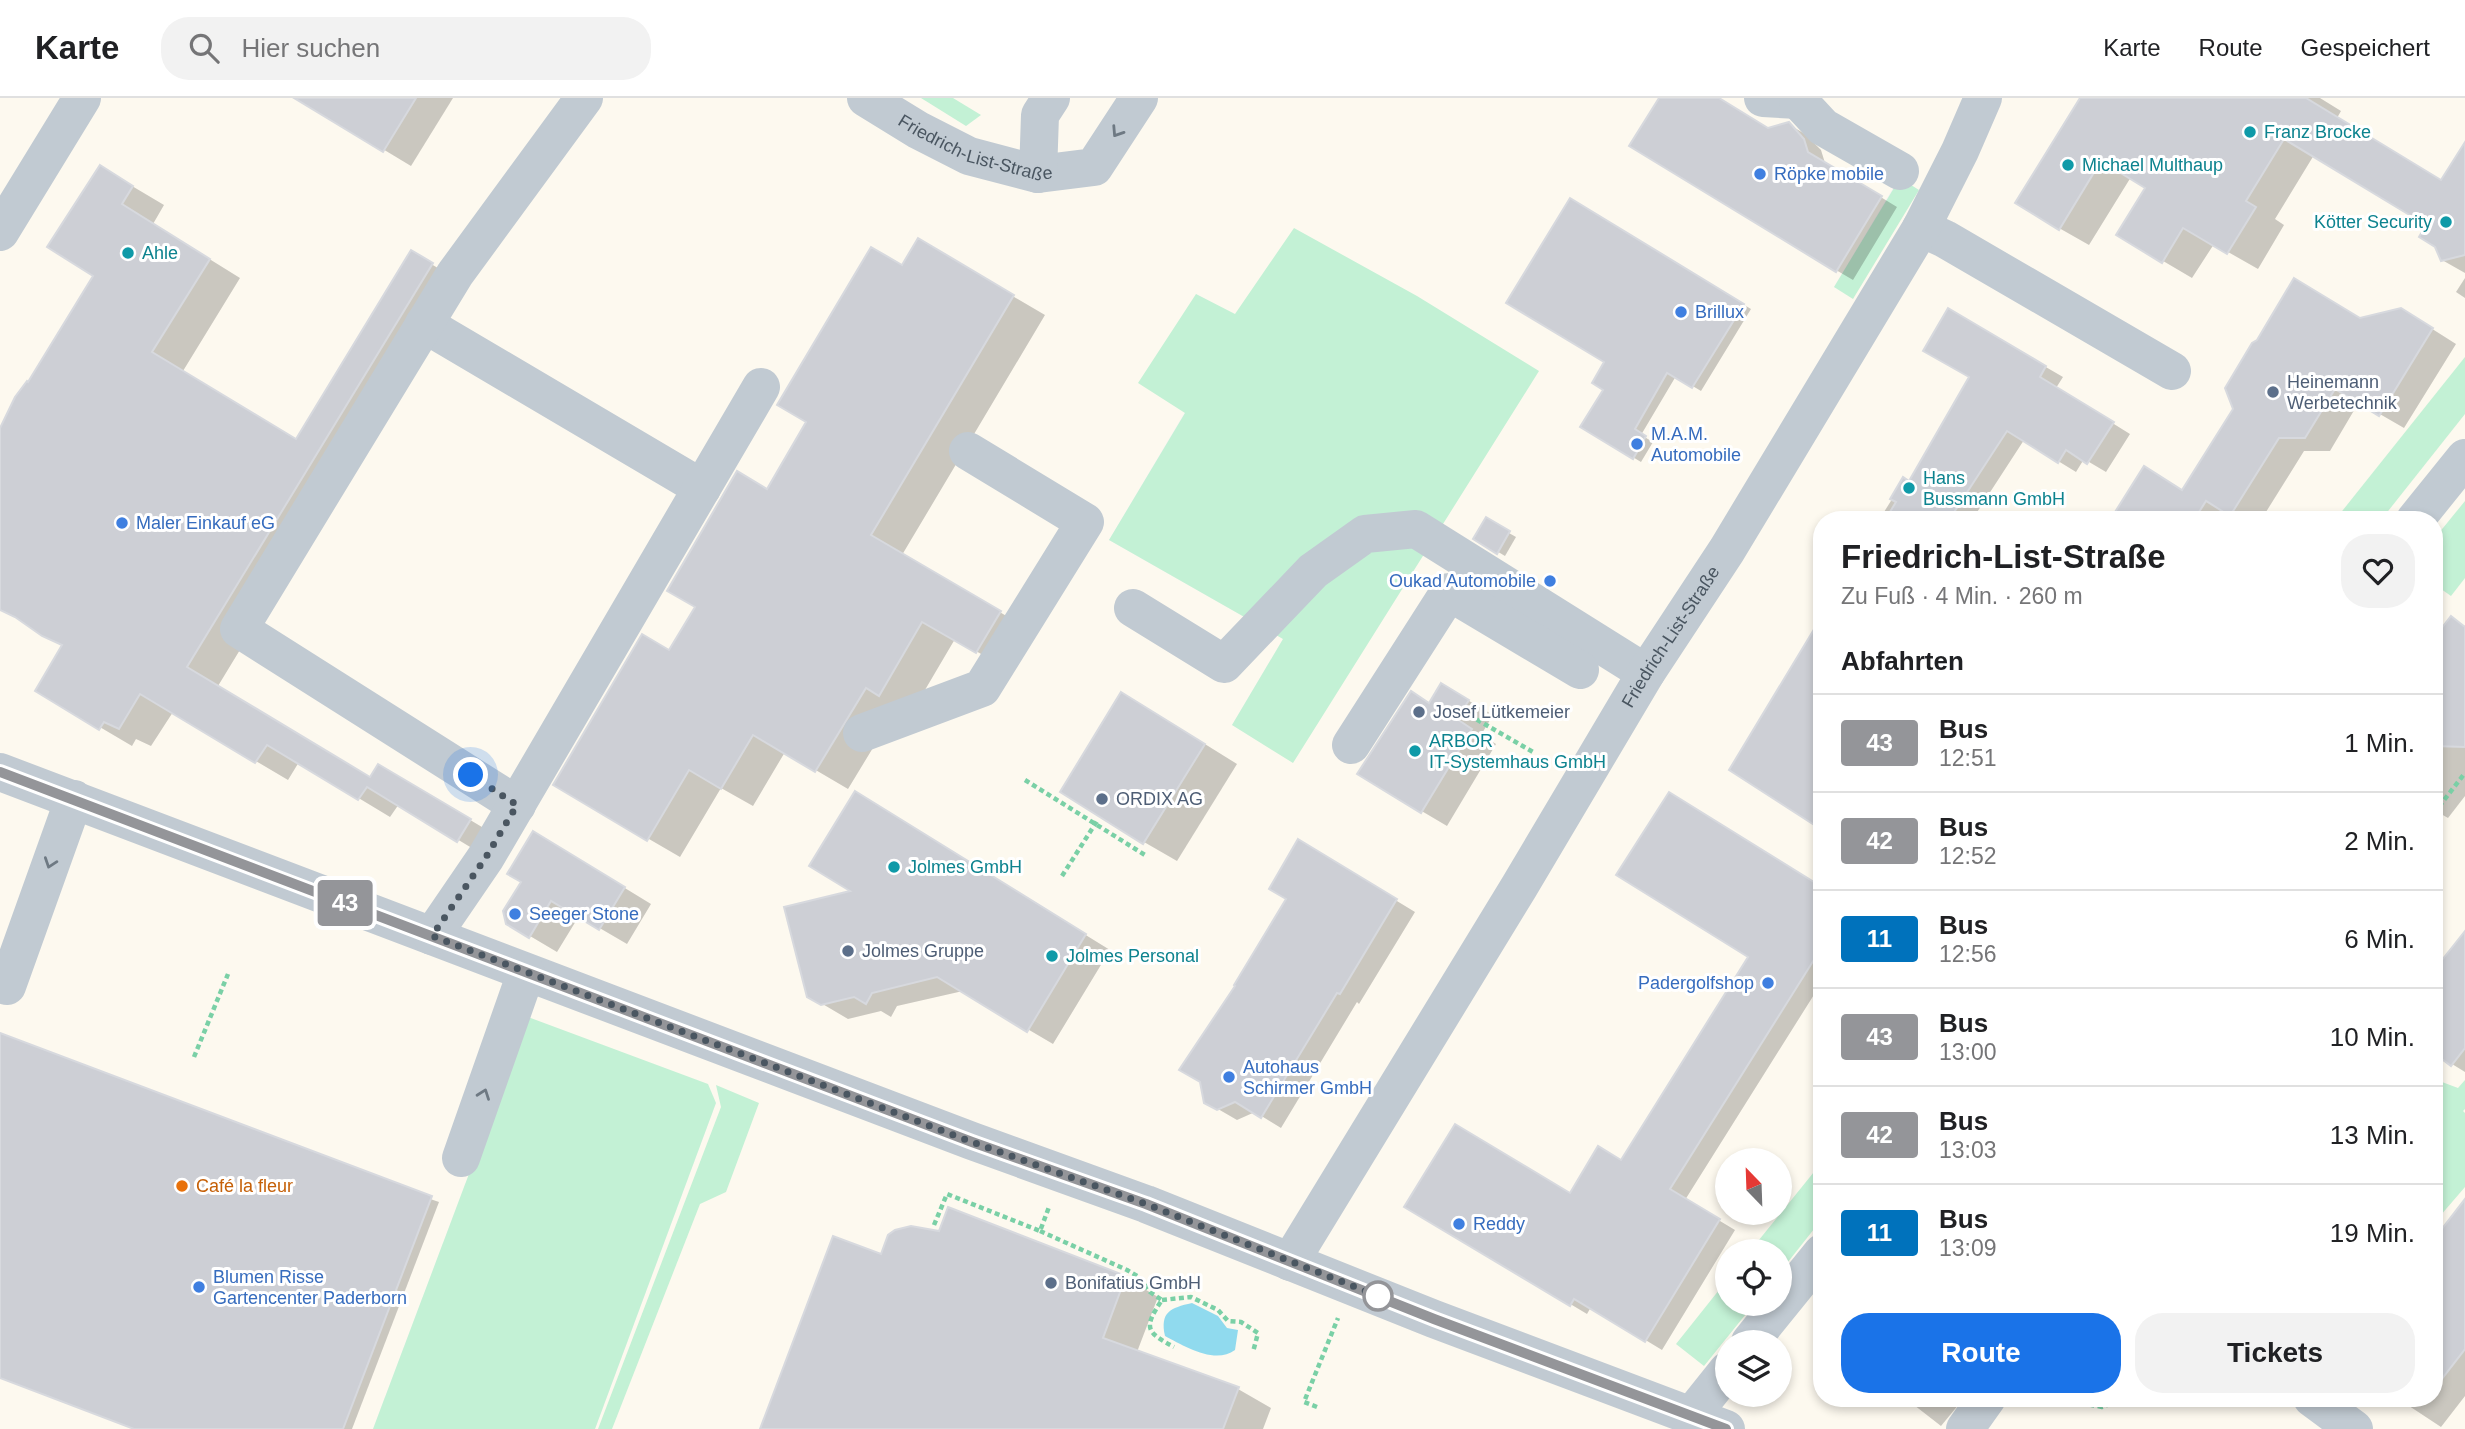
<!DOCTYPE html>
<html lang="de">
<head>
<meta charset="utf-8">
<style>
	:root { --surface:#fff; --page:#f2f2f2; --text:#202124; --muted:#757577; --line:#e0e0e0; --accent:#1a73e8 }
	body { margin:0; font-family:Helvetica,sans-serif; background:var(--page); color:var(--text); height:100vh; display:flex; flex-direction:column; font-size:26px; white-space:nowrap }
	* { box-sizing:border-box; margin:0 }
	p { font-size:23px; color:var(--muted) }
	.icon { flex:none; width:38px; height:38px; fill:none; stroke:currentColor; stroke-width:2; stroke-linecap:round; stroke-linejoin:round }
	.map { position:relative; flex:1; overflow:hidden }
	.sheet { position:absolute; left:1813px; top:413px; width:630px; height:896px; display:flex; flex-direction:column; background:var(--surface); border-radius:28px; box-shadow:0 4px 10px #0003 }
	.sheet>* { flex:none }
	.badge { padding:0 14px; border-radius:5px; font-size:24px; line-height:46px }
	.needle { width:46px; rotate:337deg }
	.tools { position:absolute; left:1715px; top:1050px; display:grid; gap:14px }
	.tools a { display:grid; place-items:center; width:77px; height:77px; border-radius:50%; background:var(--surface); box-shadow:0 4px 10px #0003; font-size:35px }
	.you { position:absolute; width:35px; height:35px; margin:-18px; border:5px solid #fff; border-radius:50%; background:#1a73e8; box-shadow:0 0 0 10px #1a73e833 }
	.map>.badge { position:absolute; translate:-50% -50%; box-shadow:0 0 0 4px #fff }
	h2 { padding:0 28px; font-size:26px; line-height:63px }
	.round { display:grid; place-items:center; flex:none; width:74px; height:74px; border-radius:28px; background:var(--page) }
	.overview { display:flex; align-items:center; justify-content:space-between; height:119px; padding:0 28px }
	h1 { font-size:33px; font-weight:600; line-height:52px }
	.cta { display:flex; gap:14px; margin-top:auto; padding:14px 28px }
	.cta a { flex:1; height:80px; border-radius:28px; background:var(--accent); color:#fff; font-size:28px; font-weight:600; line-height:80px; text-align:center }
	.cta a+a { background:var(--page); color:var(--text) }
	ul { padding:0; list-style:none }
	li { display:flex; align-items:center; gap:21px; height:98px; padding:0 28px; border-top:2px solid var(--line) }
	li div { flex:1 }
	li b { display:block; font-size:26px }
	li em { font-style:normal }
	li .badge { min-width:77px; font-weight:700; text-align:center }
	header { display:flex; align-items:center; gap:42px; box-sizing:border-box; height:98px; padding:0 35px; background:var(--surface); border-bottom:2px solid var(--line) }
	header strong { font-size:33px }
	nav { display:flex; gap:38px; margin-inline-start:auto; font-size:24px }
	.search { width:490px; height:63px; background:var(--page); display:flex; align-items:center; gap:18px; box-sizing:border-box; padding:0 24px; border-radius:28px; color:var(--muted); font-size:26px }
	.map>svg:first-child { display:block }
</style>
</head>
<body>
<header>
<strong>Karte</strong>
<div class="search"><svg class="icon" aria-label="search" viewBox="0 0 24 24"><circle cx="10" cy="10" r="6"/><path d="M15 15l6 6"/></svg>Hier suchen</div>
<nav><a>Karte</a><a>Route</a><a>Gespeichert</a></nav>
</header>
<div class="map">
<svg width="2465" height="1331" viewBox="0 0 2465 1331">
	<rect width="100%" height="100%" fill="#f5f3f3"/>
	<!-- commercial -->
	<path fill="#fdf9ef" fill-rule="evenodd" d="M 0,0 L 2465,0 L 2465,1331 L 595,1331 L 716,1005 L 528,920 L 373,1331 L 0,1331 ZM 1899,80 L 1853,200 L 1834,189 ZM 1196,196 L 1235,217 L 1348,575 L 1293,664 L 1232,627 L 1283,541 L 1109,442 L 1185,314 ZM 1822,422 L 2434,422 L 2434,1300 L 1822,1300 ZM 1727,1062 L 1780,1062 L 1780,1115 L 1727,1115 ZM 1727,1153 L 1780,1153 L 1780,1206 L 1727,1206 ZM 1727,1244 L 1780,1244 L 1780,1297 L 1727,1297 Z"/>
	<!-- green -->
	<g fill="#c3f1d5">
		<polygon points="921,0 953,0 981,17 966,28"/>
		<polygon points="1900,80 1919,92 1853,201 1834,189"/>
		<polygon points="1294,130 1417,198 1539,273 1293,665 1232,627 1283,541 1109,442 1185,315 1138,285 1196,196 1235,216"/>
		<polygon points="2465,259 2465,316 2381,422 2335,422"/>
		<polygon points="2465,403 2465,480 2451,498 2434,486 2434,441"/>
		<polygon points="528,919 708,986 716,1005 595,1331 373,1331"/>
		<polygon points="2434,981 2458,990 2465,982 2465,1011 2463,1013 2465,1015 2465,1089 2434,1125"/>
		<polygon points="716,987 759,1005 726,1094 700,1106 612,1331 598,1331 721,1009"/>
		<polygon points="1822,1064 1822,1121 1780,1174 1780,1153 1750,1153"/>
		<polygon points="1727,1182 1727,1206 1754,1206 1704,1268 1676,1246"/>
	</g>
	<!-- water -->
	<path fill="#90daee" d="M 1192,1205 L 1218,1218 L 1227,1230 L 1238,1232 L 1235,1252 C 1215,1267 1184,1248 1165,1238 C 1160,1214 1170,1210 1192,1205 Z"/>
	<!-- shadow -->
	<g fill="#0003">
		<polygon points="298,0 453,0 411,68"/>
		<polygon points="1661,0 1717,0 1769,32 1788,26 1805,36 1821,52 1825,65 1897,109 1853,182 1836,172"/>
		<polygon points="2083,0 2320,0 2341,13 2337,20 2441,83 2465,73 2465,175 2442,162 2428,127 2314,57 2275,121 2284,127 2258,171 2214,146 2192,180 2119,137 2148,89 2131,79 2089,147 2059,130"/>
		<polygon points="132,88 164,107 153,126 240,180 183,273 297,342 411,154 463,185 218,588 371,681 410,686 502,741 490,761 399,706 390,719 299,664 288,682 173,614 151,648 136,641 132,648 37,592 63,548 0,510 0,332 96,177 49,149"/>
		<polygon points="1570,102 1751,211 1701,293 1676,278 1641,337 1653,344 1641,364 1583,329 1606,291 1606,264"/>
		<polygon points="919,143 1045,217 902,457 1032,533 1009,572 955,541 912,614 899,607 848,691 785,654 753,708 721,690 680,759 556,687 670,554"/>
		<polygon points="2465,180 2465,200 2456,194"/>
		<polygon points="1949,213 2063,279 2056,290 2130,336 2106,374 2084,361 2076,374 2024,342 1972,422 1879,422 1904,382 1909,385 1971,279"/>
		<polygon points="2361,222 2426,227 2456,246 2404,330 2359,304 2330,353 2304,353 2261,422 2240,422 2230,416 2227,422 2125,422 2183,393"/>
		<polygon points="1486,422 1516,439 1505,458 1475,440"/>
		<polygon points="2451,520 2465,528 2465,698 2448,720 2434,712 2434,543"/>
		<polygon points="1442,587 1493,617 1481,637 1496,646 1447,728 1359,676 1430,606"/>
		<polygon points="1155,615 1237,666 1177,763 1144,744"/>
		<polygon points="880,710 1110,852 1053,946 963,893 897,908 891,919 881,913 848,921 809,898 854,794"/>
		<polygon points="561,751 651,806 627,846 579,818 557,854 508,825"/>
		<polygon points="1318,755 1415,814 1359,906 1357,904 1281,1030 1255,1014 1237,1022 1218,1011 1238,888"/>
		<polygon points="1822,790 1822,884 1685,1102 1735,1132 1662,1252 1591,1209 1587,1216 1407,1108 1570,1097 1621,1064"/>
		<polygon points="2465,836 2465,974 2452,966"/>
		<polygon points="0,954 439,1104 352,1331 134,1331 0,1280"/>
		<polygon points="2465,1104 2465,1298 2441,1329 2397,1300 2434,1300 2434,1144"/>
		<polygon points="949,1112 1126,1180 1158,1199 1137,1254 1238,1291 1271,1310 1263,1331 762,1331 882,1158 940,1135"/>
		<polygon points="1905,1300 1964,1300 1941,1328"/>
	</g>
	<!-- building -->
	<g fill="#cdcfd5" stroke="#d7d9de" stroke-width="2">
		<polygon points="294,0 416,0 383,54"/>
		<polygon points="1659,0 1719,0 1768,30 1789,24 1804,41 1808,54 1882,98 1836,174 1629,48"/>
		<polygon points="2080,0 2306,0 2441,82 2465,44 2465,157 2441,163 2435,149 2419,139 2426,127 2284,41 2246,103 2256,109 2227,156 2183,130 2162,165 2116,137 2145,90 2101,63 2059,132 2015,105"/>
		<polygon points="100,67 133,88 122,106 210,161 152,254 296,341 411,152 433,165 187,569 370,679 378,666 471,721 457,744 367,689 358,702 267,647 255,665 140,596 119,631 104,624 99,632 35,593 62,547 42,538 15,519 0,512 0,330 15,299 27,283 28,284 93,178 47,149"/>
		<polygon points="1570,100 1744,206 1692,290 1667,275 1635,331 1646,338 1633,361 1580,329 1603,292 1592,285 1604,264 1506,205"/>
		<polygon points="918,140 1014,197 871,437 1001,513 976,555 922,524 879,598 866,590 815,674 753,637 721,691 689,672 647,743 553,687 642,536 669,552 695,509 667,493 737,373 767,391 806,324 777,307 871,149 902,167"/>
		<polygon points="2294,180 2360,220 2401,210 2433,230 2379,318 2335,291 2305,340 2279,340 2230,418 2206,403 2194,422 2110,422 2144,368 2182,392 2233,311 2225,290 2252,245 2257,242"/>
		<polygon points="1948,210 2046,268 2040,279 2114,324 2087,366 2066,352 2058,365 2007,333 1949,422 1885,422 1896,404 1890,401 1903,379 1909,383 1969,279 1923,253"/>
		<polygon points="1486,419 1510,433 1497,456 1473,441"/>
		<polygon points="1822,518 1822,732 1729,672"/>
		<polygon points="2451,518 2465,529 2465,649 2434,648 2434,540"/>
		<polygon points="1441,585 1469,602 1457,621 1472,631 1421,715 1357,676 1411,593 1429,605"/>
		<polygon points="1121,594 1205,646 1143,746 1060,694"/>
		<polygon points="855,693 1086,836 1027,934 937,879 872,895 866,906 854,899 821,907 807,899 784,809 850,793 809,768"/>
		<polygon points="1669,694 1822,789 1822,849 1670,1091 1720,1121 1645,1244 1574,1201 1570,1208 1404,1109 1455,1026 1570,1095 1598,1048 1621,1062 1748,859 1616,777"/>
		<polygon points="533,733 625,789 599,832 551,803 529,840 506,826 503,813 521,784 507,776"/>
		<polygon points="1298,741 1397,801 1340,896 1337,895 1261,1020 1235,1004 1217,1012 1204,1005 1200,984 1179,972 1235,888 1234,887 1286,801 1269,791"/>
		<polygon points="2465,833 2465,950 2451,968 2434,955 2434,872"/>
		<polygon points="0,935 432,1098 343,1331 134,1331 0,1280"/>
		<polygon points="2465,1101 2465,1251 2434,1291 2434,1141"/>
		<polygon points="948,1109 1126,1178 1103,1240 1239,1289 1223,1331 760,1331 833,1138 881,1156 888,1137 895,1132 911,1128 939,1133"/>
	</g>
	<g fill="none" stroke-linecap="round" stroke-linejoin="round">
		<!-- path -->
		<g stroke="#7ad0a6" stroke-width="4.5" stroke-dasharray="5 3.5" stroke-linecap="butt">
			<polyline points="1462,613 1533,654"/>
			<polyline points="1025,682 1145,757"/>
			<polyline points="2434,715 2465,675"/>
			<polyline points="1062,778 1097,723"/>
			<polyline points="194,959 228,876"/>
			<polyline points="934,1127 947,1096 1040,1133 1049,1109"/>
			<path d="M 1040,1133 L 1127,1172 L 1139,1179 L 1150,1194 L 1162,1202 C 1143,1230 1146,1234 1174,1249"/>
			<polyline points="1162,1202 1191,1199 1218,1212 1228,1223 1241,1224 1258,1235 1253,1254"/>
			<polyline points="2056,1300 2102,1309 2124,1300"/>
			<polyline points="1317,1309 1304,1304 1338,1220"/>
		</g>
		<!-- minor -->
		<g stroke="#c1cad2" stroke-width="38">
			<path id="s1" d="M 866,0 L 918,32 L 969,58 L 1038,76 L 1094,69 L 1139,0"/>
			<polyline points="1763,0 1798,2"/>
			<polyline points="1799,0 1798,2 1823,29 1900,73"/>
			<polyline points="1038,76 1040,17 1051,0"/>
			<polyline points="1921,130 1945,141 2172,273"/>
			<polyline points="0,134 82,0"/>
			<polyline points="424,226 702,390"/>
			<polyline points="2415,422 2465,360"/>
			<polyline points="1133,510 1224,566 1313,473 1365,436 1416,431 1646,575"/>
			<polyline points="862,635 982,590 1085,424 968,353"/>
			<polyline points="1351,647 1449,494 1580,572"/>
			<polyline points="0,674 972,1043 1146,1106 1434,1221 1726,1331"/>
			<polyline points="517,707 239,531 455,176 584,0"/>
			<polyline points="432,838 486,759 761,289"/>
			<polyline points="7,888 74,701"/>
			<polyline points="461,1060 526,875"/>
			<path id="s2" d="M 1290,1164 L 1519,789 L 1646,575 L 1727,452 L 1921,130 L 1960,53 L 1983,0"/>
			<polyline points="1750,1244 1822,1155"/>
			<polyline points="2312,1300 2354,1331"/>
			<polyline points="1691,1318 1727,1273"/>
			<polyline points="1965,1331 1987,1300"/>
		</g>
	</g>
	<!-- one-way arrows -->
	<defs><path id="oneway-chevron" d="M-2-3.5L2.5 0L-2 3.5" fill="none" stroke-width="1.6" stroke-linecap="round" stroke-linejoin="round" transform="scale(1.75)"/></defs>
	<g stroke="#6e7983">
		<use href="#oneway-chevron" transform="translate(1117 34) rotate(123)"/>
		<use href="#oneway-chevron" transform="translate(50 765) rotate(109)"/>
		<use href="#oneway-chevron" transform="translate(484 996) rotate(-70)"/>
	</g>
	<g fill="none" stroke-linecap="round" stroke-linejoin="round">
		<defs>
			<polyline id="line" points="0,674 972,1044 1146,1106 1434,1221 1726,1331"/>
		</defs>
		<!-- line casing -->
		<use href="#line" stroke="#fff" stroke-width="16"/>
		<!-- line -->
		<use href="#line" stroke="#949599" stroke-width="10"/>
		<!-- walk -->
		<polyline stroke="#4a5661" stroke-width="7" stroke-dasharray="0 12.6" points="471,677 517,707 486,759 432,838 972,1044 1146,1106 1378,1198"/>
	</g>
	<!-- markers -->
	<g fill="#0f9aa8" stroke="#fff" stroke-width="2.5">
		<circle cx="2250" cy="34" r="7"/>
		<circle cx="2068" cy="67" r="7"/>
		<circle cx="2446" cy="124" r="7"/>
		<circle cx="128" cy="155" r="7"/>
		<circle cx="1909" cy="390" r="7"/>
		<circle cx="1415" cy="653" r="7"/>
		<circle cx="894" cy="769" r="7"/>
		<circle cx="1052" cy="858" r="7"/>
	</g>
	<g fill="#3f7fe0" stroke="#fff" stroke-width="2.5">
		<circle cx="1760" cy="76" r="7"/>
		<circle cx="1681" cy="214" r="7"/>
		<circle cx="1637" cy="346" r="7"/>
		<circle cx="122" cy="425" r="7"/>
		<circle cx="1550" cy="483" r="7"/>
		<circle cx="515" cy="816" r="7"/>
		<circle cx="1768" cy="885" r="7"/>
		<circle cx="1229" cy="979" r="7"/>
		<circle cx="1459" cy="1126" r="7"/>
		<circle cx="199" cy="1189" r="7"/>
	</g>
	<g fill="#5c6f8a" stroke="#fff" stroke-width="2.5">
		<circle cx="2273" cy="294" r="7"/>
		<circle cx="1419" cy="614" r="7"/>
		<circle cx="1102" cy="701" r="7"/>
		<circle cx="848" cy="853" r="7"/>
		<circle cx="1051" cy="1185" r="7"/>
	</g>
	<circle fill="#e8710a" stroke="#fff" stroke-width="2.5" cx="182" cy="1088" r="7"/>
	<circle fill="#fff" stroke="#949599" stroke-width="3.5" cx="1378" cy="1198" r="14"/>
	<g text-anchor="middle" stroke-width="6" stroke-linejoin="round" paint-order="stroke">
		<!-- culture labels -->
		<g font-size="18" fill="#0d838f" stroke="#fff" text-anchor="start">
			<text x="2264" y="40">Franz Brocke</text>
			<text x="2082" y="73">Michael Multhaup</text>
			<text x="2432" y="130" text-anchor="end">Kötter Security</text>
			<text x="142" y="161">Ahle</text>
			<text x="1923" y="386">Hans<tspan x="1923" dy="21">Bussmann GmbH</tspan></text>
			<text x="1429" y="649">ARBOR<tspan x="1429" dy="21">IT-Systemhaus GmbH</tspan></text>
			<text x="908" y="775">Jolmes GmbH</text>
			<text x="1066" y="864">Jolmes Personal</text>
		</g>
		<!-- street labels -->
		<g font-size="18" fill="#4a5661" stroke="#fff">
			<text dy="6" stroke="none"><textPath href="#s1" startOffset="122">Friedrich-List-Straße</textPath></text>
			<text dy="6" stroke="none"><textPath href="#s2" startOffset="732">Friedrich-List-Straße</textPath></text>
		</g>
		<!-- shop labels -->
		<g font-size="18" fill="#366cbe" stroke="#fff" text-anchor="start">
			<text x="1774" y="82">Röpke mobile</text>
			<text x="1695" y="220">Brillux</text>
			<text x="1651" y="342">M.A.M.<tspan x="1651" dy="21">Automobile</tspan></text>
			<text x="136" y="431">Maler Einkauf eG</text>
			<text x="1536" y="489" text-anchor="end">Oukad Automobile</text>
			<text x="529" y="822">Seeger Stone</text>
			<text x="1754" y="891" text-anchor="end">Padergolfshop</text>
			<text x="1243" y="975">Autohaus<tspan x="1243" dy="21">Schirmer GmbH</tspan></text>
			<text x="1473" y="1132">Reddy</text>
			<text x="213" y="1185">Blumen Risse<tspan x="213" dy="21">Gartencenter Paderborn</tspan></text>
		</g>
		<!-- service labels -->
		<g font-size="18" fill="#4e5e75" stroke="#fff" text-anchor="start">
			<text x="2287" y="290">Heinemann<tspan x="2287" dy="21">Werbetechnik</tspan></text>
			<text x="1433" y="620">Josef Lütkemeier</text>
			<text x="1116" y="707">ORDIX AG</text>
			<text x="862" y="859">Jolmes Gruppe</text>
			<text x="1065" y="1191">Bonifatius GmbH</text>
		</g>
		<!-- food labels -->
		<g font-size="18" fill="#c56008" stroke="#fff" text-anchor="start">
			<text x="196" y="1094">Café la fleur</text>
		</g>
	</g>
</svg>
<div class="tools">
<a><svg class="needle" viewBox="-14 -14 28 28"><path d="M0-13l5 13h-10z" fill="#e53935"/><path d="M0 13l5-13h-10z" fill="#757577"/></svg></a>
<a><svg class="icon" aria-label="locate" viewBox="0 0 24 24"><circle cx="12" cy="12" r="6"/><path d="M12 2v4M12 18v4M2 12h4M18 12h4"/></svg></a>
<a><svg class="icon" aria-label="layers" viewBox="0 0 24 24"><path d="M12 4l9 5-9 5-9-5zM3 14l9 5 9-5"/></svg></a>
</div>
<div class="you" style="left:471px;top:677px"></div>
<b class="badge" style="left:345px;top:805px;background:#949599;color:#fff">43</b>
<section class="sheet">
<div class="overview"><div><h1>Friedrich-List-Straße</h1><p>Zu Fuß · 4 Min. · 260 m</p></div><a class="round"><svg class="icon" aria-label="heart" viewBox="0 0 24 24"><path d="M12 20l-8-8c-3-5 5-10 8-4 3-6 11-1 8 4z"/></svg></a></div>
<h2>Abfahrten</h2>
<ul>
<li><span class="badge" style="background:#949599;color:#fff">43</span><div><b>Bus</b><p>12:51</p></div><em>1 Min.</em></li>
<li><span class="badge" style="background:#949599;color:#fff">42</span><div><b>Bus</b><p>12:52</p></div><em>2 Min.</em></li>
<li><span class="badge" style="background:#0072bc;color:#fff">11</span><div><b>Bus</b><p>12:56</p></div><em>6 Min.</em></li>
<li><span class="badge" style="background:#949599;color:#fff">43</span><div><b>Bus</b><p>13:00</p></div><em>10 Min.</em></li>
<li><span class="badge" style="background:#949599;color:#fff">42</span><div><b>Bus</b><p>13:03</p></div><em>13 Min.</em></li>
<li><span class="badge" style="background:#0072bc;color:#fff">11</span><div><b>Bus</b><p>13:09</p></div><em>19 Min.</em></li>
</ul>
<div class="cta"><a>Route</a><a>Tickets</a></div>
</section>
</div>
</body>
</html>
